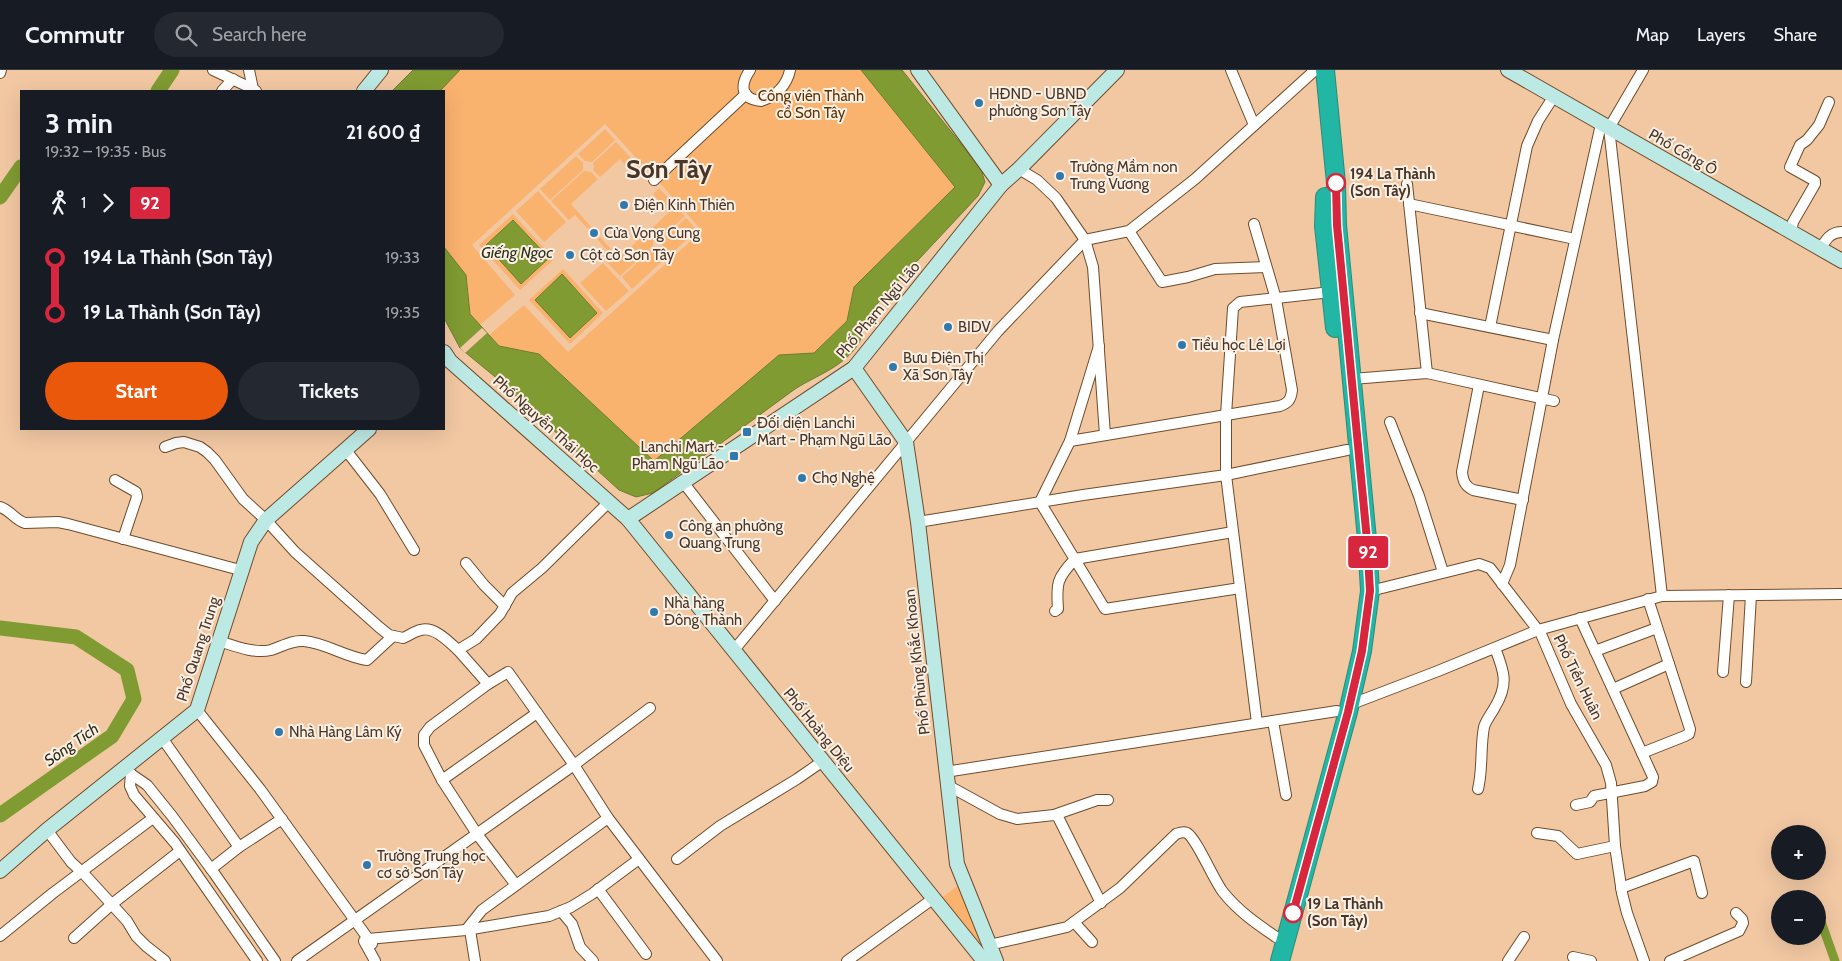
<!DOCTYPE html>
<html lang="en">
<head>
<meta charset="utf-8">
<style>
	:root { --surface:#171b24; --page:#242831; --text:#f1f3f6; --muted:#9ea1a6; --line:#363941; --accent:#ea580c }
	body { margin:0; font-family:Cabin,sans-serif; background:var(--page); color:var(--text); height:100vh; display:flex; flex-direction:column; font-size:19px; white-space:nowrap }
	* { box-sizing:border-box; margin:0 }
	p { font-size:16px; color:var(--muted) }
	.icon { flex:none; width:28px; height:28px; fill:none; stroke:currentColor; stroke-width:2; stroke-linecap:round; stroke-linejoin:round }
	.map { position:relative; flex:1; overflow:hidden }
	.sheet { position:absolute; left:20px; top:20px; width:425px; height:340px; display:flex; flex-direction:column; background:var(--surface); border-radius:0px; box-shadow:0 5px 20px #0002 }
	.sheet>* { flex:none }
	.badge { padding:0 10px; border-radius:4px; font-size:18px; line-height:32px }
	.fabs { position:absolute; left:1771px; top:755px; display:grid; gap:10px }
	.fabs a { display:grid; place-items:center; width:55px; height:55px; border-radius:50%; background:var(--surface); box-shadow:0 5px 20px #0002; font-size:25px }
	.map>.badge { position:absolute; translate:-50% -50%; box-shadow:0 0 0 2px #fff }
	.legs { display:flex; align-items:center; gap:8px; height:55px; padding:0 25px; font-size:16px }
	.legs p { margin-inline-start:auto }
	.headline { display:flex; align-items:center; justify-content:space-between; height:85px; padding:0 25px }
	h1 { font-size:28px; font-weight:700; line-height:38px }
	.cta { display:flex; gap:10px; margin-top:auto; padding:10px 25px }
	.cta a { flex:1; height:58px; border-radius:30px; background:var(--accent); color:#fff; font-size:20px; font-weight:700; line-height:58px; text-align:center }
	.cta a+a { background:var(--page); color:var(--text) }
	ul { padding:0 25px; list-style:none }
	li { display:flex; align-items:center; gap:18px; height:55px; font-size:19px }
	li i { display:grid; place-items:center; width:8px; height:100%; margin:0 6px; background:currentColor }
	li i::after { content:''; width:12px; height:12px; margin:-6px; border:4px solid; border-radius:50%; background:var(--surface) }
	li p { margin-inline-start:auto }
	li:first-child i { background:linear-gradient(#0000 50%,currentColor 0) }
	li:last-child i { background:linear-gradient(currentColor 50%,#0000 0) }
	header { display:flex; align-items:center; gap:30px; box-sizing:border-box; height:70px; padding:0 25px; background:var(--surface); border-bottom:1px solid var(--line) }
	header strong { font-size:24px }
	nav { display:flex; gap:28px; margin-inline-start:auto; font-size:18px }
	.search { width:350px; height:45px; background:var(--page); display:flex; align-items:center; gap:12px; box-sizing:border-box; padding:0 18px; border-radius:28px; color:var(--muted); font-size:19px }
	.map>svg:first-child { display:block }
</style>
</head>
<body>
<header>
<strong>Commutr</strong>
<div class="search"><svg class="icon" aria-label="search" viewBox="0 0 24 24"><circle cx="10" cy="10" r="6"/><path d="M15 15l6 6"/></svg>Search here</div>
<nav><a>Map</a><a>Layers</a><a>Share</a></nav>
</header>
<div class="map">
<svg width="1842" height="891" viewBox="0 0 1842 891">
	<rect width="100%" height="100%" fill="#f2c8a3"/>
	<!-- green -->
	<g fill="#fab26f">
		<polygon points="460,0 747,0 741,22 652,105 605,54 472,175 515,225 480,255 470,244 466,205 444,177 444,21 440,21"/>
		<path d="M 754,0 L 787,0 C 779,16 773,25 755,26 C 743,16 748,12 754,0 Z"/>
		<polygon points="793,0 861,0 955,117 854,217 847,251 814,283 779,285 654,391 539,284 499,276 489,265 524,235 568,282 702,161 659,112 748,29 762,33"/>
		<polygon points="605,59 615,70 592,92 585,91 578,84"/>
		<polygon points="616,72 643,101 637,107 620,89 600,107 593,100 594,97 593,93"/>
		<polygon points="576,86 583,93 583,100 550,130 540,119"/>
		<polygon points="584,101 591,102 598,109 571,134 591,157 588,159 575,145 569,150 551,131"/>
		<polygon points="659,118 685,146 661,168 654,167 649,161 669,142 653,124"/>
		<polygon points="538,121 566,152 544,172 516,141"/>
		<polygon points="513,144 554,189 520,220 479,175"/>
		<polygon points="686,148 697,160 670,185 662,176 663,169"/>
		<polygon points="647,162 653,169 653,176 620,206 605,190 611,185 597,169 600,167 619,188"/>
		<polygon points="654,177 661,178 668,186 632,219 622,207"/>
		<polygon points="603,193 629,221 606,241 580,213"/>
		<polygon points="563,199 603,243 570,274 529,230"/>
		<polygon points="959,815 985,885 940,829"/>
	</g>
	<!-- water -->
	<g fill="#809b32" stroke="#6f7d2f">
		<polygon points="413,0 460,0 440,21 392,21"/>
		<path d="M 861,0 L 902,0 L 981,99 L 985,112 L 978,126 L 877,234 C 874,239 869,245 867,251 C 863,258 863,266 859,273 C 844,297 817,305 795,319 L 653,423 L 636,427 L 619,420 L 494,306 L 460,278 L 444,248 L 444,177 L 466,205 L 470,244 L 499,276 L 539,284 L 654,391 L 779,285 L 814,283 L 847,251 L 854,217 L 955,117 Z"/>
		<polygon points="513,150 549,188 521,214 486,175"/>
		<polygon points="562,204 597,243 570,268 535,230"/>
	</g>
	<!-- pier -->
	<polygon fill="#f2c8a3" points="482,258 487,263 465,283 460,278"/>
	<g fill="none" stroke-linecap="round" stroke-linejoin="round">
		<!-- canal -->
		<polyline stroke="#809b32" stroke-width="9" points="1819,846 1835,891"/>
		<!-- river -->
		<g stroke="#809b32" stroke-width="15">
			<polyline points="158,21 172,0"/>
			<polyline points="0,127 21,97"/>
			<polyline points="0,558 76,567 127,600 134,629 112,666 0,745"/>
		</g>
		<defs>
			<g id="street">
				<polyline points="213,0 253,19"/>
				<polyline points="249,0 253,19 256,21"/>
				<path d="M 750,0 C 740,15 740,29 761,31 C 776,26 787,15 790,0"/>
				<polyline points="1231,0 1254,55"/>
				<polyline points="1643,0 1609,58 1662,526"/>
				<polyline points="0,3 1,0"/>
				<polyline points="222,21 233,9"/>
				<polyline points="1019,99 1037,110 1056,128 1085,170 1093,197 1105,365"/>
				<polyline points="654,110 746,24"/>
				<polyline points="1407,114 1427,303"/>
				<polyline points="1409,134 1575,169"/>
				<polyline points="1129,161 1162,212 1188,207 1215,199 1266,197"/>
				<polyline points="1791,162 1793,152 1815,114 1815,111 1790,97 1800,75 1807,70 1819,55 1829,32"/>
				<polyline points="1085,170 1129,161 1195,109 1314,1"/>
				<path d="M 1820,179 C 1826,170 1830,162 1842,162"/>
				<polyline points="1420,243 1553,270"/>
				<polyline points="1490,257 1527,76 1538,51 1554,26"/>
				<polyline points="1099,276 1070,371 1040,432 1105,539 1240,518"/>
				<polyline points="1352,309 1427,303 1554,331"/>
				<path d="M 1479,315 L 1462,402 C 1463,411 1465,416 1473,420 L 1523,430"/>
				<polyline points="1390,352 1419,426 1443,502"/>
				<path d="M 1070,371 L 1280,336 C 1288,333 1291,330 1292,320 L 1276,229 L 1254,154"/>
				<path d="M 165,377 L 176,373 L 184,372 L 200,377 L 207,382 L 215,390 L 243,429 L 266,450 L 295,482 L 379,557 L 389,565 L 403,568 C 409,566 414,561 421,560 C 434,556 449,572 458,580 L 476,569 L 500,544 L 512,523 L 542,498 L 609,432"/>
				<polyline points="345,379 380,424 414,480"/>
				<polyline points="115,410 136,422 137,427 123,469"/>
				<polyline points="683,412 775,531"/>
				<path d="M 0,437 C 10,440 15,450 25,453 L 58,452 L 68,454 L 240,500"/>
				<polyline points="918,452 1083,425 1226,405 1347,380"/>
				<polyline points="466,493 484,515 505,536"/>
				<polyline points="1502,514 1510,495 1553,270 1601,54"/>
				<polyline points="1370,521 1479,494 1490,498 1541,564 1571,634 1606,695 1611,713 1615,776 1622,823 1627,843 1644,891"/>
				<path d="M 1055,541 L 1058,539 C 1056,513 1057,508 1075,489 L 1233,462"/>
				<path d="M 219,571 C 235,576 254,584 271,580 C 283,576 292,570 304,571 C 326,573 345,587 367,590 L 393,566"/>
				<polyline points="458,580 488,614"/>
				<polyline points="734,580 998,261 1085,170"/>
				<polyline points="1595,581 1657,558"/>
				<polyline points="1723,602 1729,525"/>
				<polyline points="1746,612 1751,525"/>
				<polyline points="1613,619 1669,594"/>
				<polyline points="1349,635 1438,601 1538,560 1662,526 1842,524"/>
				<polyline points="197,640 260,719 372,874"/>
				<polyline points="1273,651 1286,725"/>
				<polyline points="1257,653 1226,405 1226,345 1233,238 1240,232 1331,222"/>
				<polyline points="162,668 239,777"/>
				<polyline points="1642,683 1685,666 1689,664 1690,659 1648,529"/>
				<polyline points="126,697 131,704 147,715 172,746 214,803 275,891"/>
				<polyline points="945,702 1337,641"/>
				<polyline points="131,704 130,716 134,725 175,773 257,891"/>
				<polyline points="442,710 537,643"/>
				<polyline points="947,715 1000,744 1017,749 1054,745 1058,747 1101,833"/>
				<path d="M 1478,719 C 1483,699 1480,678 1484,657 C 1486,650 1492,643 1495,637 C 1509,614 1504,601 1495,578"/>
				<polyline points="1576,735 1590,732 1594,726 1645,716 1652,712 1653,707 1580,548"/>
				<polyline points="1054,745 1097,730 1108,730"/>
				<polyline points="47,760 71,792 84,804 127,851 136,866 146,876 165,891"/>
				<polyline points="1537,763 1558,766 1577,784 1615,776"/>
				<polyline points="677,789 720,756 797,709 823,691"/>
				<polyline points="211,799 239,777 282,749"/>
				<polyline points="516,815 477,764 442,710 424,675 424,665 430,657 488,614 508,602 574,695 608,748 717,891"/>
				<polyline points="1621,818 1694,791 1702,823"/>
				<polyline points="598,819 646,884"/>
				<polyline points="561,841 572,854 580,877 593,891"/>
				<polyline points="1074,852 1092,872"/>
				<polyline points="466,860 482,840 608,748"/>
				<polyline points="470,860 475,891"/>
				<polyline points="0,866 53,823 153,748"/>
				<polyline points="74,868 112,834 180,781"/>
				<path d="M 989,875 L 1067,857 L 1120,818 L 1176,764 C 1179,763 1183,761 1187,763 C 1197,769 1214,811 1223,822 C 1238,841 1257,854 1276,867"/>
				<polyline points="1573,887 1591,891"/>
				<polyline points="297,891 574,695 650,638"/>
				<polyline points="375,891 364,871 368,869 466,860 549,846 571,837 592,824 639,789"/>
				<polyline points="847,891 934,828"/>
				<polyline points="1508,891 1524,867"/>
				<polyline points="1670,891 1739,861 1743,853 1742,849 1736,843"/>
			</g>
			<g id="secondary">
				<polyline points="918,0 1001,115"/>
				<polyline points="1508,0 1842,191"/>
				<polyline points="364,21 381,0"/>
				<polyline points="444,282 450,291 628,449 984,891"/>
				<polyline points="854,298 906,372 918,452 957,794 996,891"/>
				<polyline points="628,449 854,298 1001,115 1019,99 1117,0"/>
				<polyline points="0,801 47,760 197,640 251,472 266,450 369,359"/>
			</g>
			<g id="highway">
				<polyline points="1325,127 1324,156 1335,258"/>
				<polyline points="1280,891 1348,642 1362,581 1370,521 1367,469 1337,155 1336,113 1325,0"/>
			</g>
		</defs>
		<!-- street casing -->
		<use href="#street" stroke="#704c2b" stroke-width="12"/>
		<!-- secondary casing -->
		<use href="#secondary" stroke="#704c2b" stroke-width="16"/>
		<!-- highway casing -->
		<use href="#highway" stroke="#2f8a79" stroke-width="20"/>
		<!-- street -->
		<use href="#street" stroke="#fff" stroke-width="10"/>
		<!-- secondary -->
		<use href="#secondary" stroke="#bde9e4" stroke-width="14"/>
		<!-- highway -->
		<use href="#highway" stroke="#22b6a5" stroke-width="18"/>
	</g>
	<g fill="none" stroke-linecap="round" stroke-linejoin="round">
		<defs>
			<polyline id="line-1" points="1293,843 1348,642 1362,581 1370,521 1367,470 1337,155 1336,113"/>
		</defs>
		<!-- line-1 casing -->
		<use href="#line-1" stroke="#fff" stroke-width="11"/>
		<!-- line-1 -->
		<use href="#line-1" stroke="#d7263d" stroke-width="8"/>
	</g>
	<!-- markers -->
	<g fill="#2f79ad" stroke="#fcefe4" stroke-width="2">
		<circle cx="979" cy="33" r="5"/>
		<circle cx="1060" cy="106" r="5"/>
		<circle cx="624" cy="135" r="5"/>
		<circle cx="594" cy="163" r="5"/>
		<circle cx="570" cy="185" r="5"/>
		<circle cx="948" cy="257" r="5"/>
		<circle cx="1182" cy="275" r="5"/>
		<circle cx="893" cy="297" r="5"/>
		<rect x="742" y="357" width="10" height="10" rx="2.5"/>
		<rect x="729" y="381" width="10" height="10" rx="2.5"/>
		<circle cx="802" cy="408" r="5"/>
		<circle cx="669" cy="465" r="5"/>
		<circle cx="654" cy="542" r="5"/>
		<circle cx="279" cy="662" r="5"/>
		<circle cx="367" cy="795" r="5"/>
	</g>
	<g fill="#fff" stroke="#d7263d" stroke-width="2.5">
		<circle cx="1336" cy="113" r="9"/>
		<circle cx="1293" cy="843" r="9"/>
	</g>
	<g text-anchor="middle" stroke-width="4" stroke-linejoin="round" paint-order="stroke">
		<!-- poi labels -->
		<g font-size="15" fill="#483728" stroke="#fcefe4" text-anchor="start">
			<text x="989" y="29">HĐND - UBND<tspan x="989" dy="17">phường Sơn Tây</tspan></text>
			<text x="1070" y="102">Trường Mầm non<tspan x="1070" dy="17">Trưng Vương</tspan></text>
			<text x="634" y="140">Điện Kinh Thiên</text>
			<text x="604" y="168">Cửa Vọng Cung</text>
			<text x="580" y="190">Cột cờ Sơn Tây</text>
			<text x="958" y="262">BIDV</text>
			<text x="1192" y="280">Tiểu học Lê Lợi</text>
			<text x="903" y="293">Bưu Điện Thị<tspan x="903" dy="17">Xã Sơn Tây</tspan></text>
			<text x="757" y="358">Đối diện Lanchi<tspan x="757" dy="17">Mart - Phạm Ngũ Lão</tspan></text>
			<text x="724" y="382" text-anchor="end">Lanchi Mart -<tspan x="724" dy="17">Phạm Ngũ Lão</tspan></text>
			<text x="812" y="413">Chợ Nghệ</text>
			<text x="679" y="461">Công an phường<tspan x="679" dy="17">Quang Trung</tspan></text>
			<text x="664" y="538">Nhà hàng<tspan x="664" dy="17">Đông Thành</tspan></text>
			<text x="289" y="667">Nhà Hàng Lâm Ký</text>
			<text x="377" y="791">Trường Trung học<tspan x="377" dy="17">cơ sở Sơn Tây</tspan></text>
		</g>
		<!-- park labels -->
		<g font-size="15" fill="#5a3305" stroke="#fcefe4">
			<text x="811" y="31">Công viên Thành<tspan x="811" dy="17">cổ Sơn Tây</tspan></text>
		</g>
		<!-- street labels -->
		<g font-size="15" fill="#483728" stroke="#fcefe4">
			<text transform="translate(1683 82) rotate(30)" y="5">Phố Cổng Ô</text>
			<text transform="translate(878 240) rotate(-50)" y="5">Phố Phạm Ngũ Lão</text>
			<text transform="translate(546 354) rotate(42)" y="5">Phố Nguyễn Thái Học</text>
			<text transform="translate(198 579) rotate(-72)" y="5">Phố Quang Trung</text>
			<text transform="translate(917 592) rotate(-96)" y="5">Phố Phùng Khắc Khoan</text>
			<text transform="translate(1578 607) rotate(64)" y="5">Phố Tiền Huân</text>
			<text transform="translate(819 660) rotate(51)" y="5">Phố Hoàng Diệu</text>
		</g>
		<!-- stop labels -->
		<g font-size="15" font-weight="bold" fill="#483728" stroke="#fcefe4" text-anchor="start">
			<text x="1350" y="109">194 La Thành<tspan x="1350" dy="17">(Sơn Tây)</tspan></text>
			<text x="1307" y="839">19 La Thành<tspan x="1307" dy="17">(Sơn Tây)</tspan></text>
		</g>
		<!-- water labels -->
		<g font-size="16" font-style="italic" fill="#2a311a" stroke="#fcefe4">
			<text x="517" y="188">Giếng Ngọc</text>
			<text transform="translate(71 674) rotate(-35)" y="6">Sông Tích</text>
		</g>
		<!-- town labels -->
		<g font-size="25" font-weight="bold" fill="#483728" stroke="#fcefe4">
			<text x="669" y="108">Sơn Tây</text>
		</g>
	</g>
</svg>
<div class="fabs">
<a>+</a>
<a>−</a>
</div>
<b class="badge" style="left:1368px;top:482px;background:#d7263d;color:#fff">92</b>
<section class="sheet">
<div class="headline"><div><h1>3 min</h1><p>19:32 – 19:35 · Bus</p></div><b>21 600 ₫</b></div>
<div class="legs"><svg class="icon" aria-label="walk" viewBox="0 0 24 24"><circle cx="13" cy="4" r="2"/><path d="M13 8l-2 6 4 7M11 14l-3 7M7 12l3-4h3l4 4"/></svg>1<svg class="icon" aria-label="forward" viewBox="0 0 24 24"><path d="M9 5l7 7-7 7"/></svg><b class="badge" style="background:#d7263d;color:#fff">92</b></div>
<ul>
<li><i style="color:#d7263d"></i><b>194 La Thành (Sơn Tây)</b><p>19:33</p></li>
<li><i style="color:#d7263d"></i><b>19 La Thành (Sơn Tây)</b><p>19:35</p></li>
</ul>
<div class="cta"><a>Start</a><a>Tickets</a></div>
</section>
</div>
</body>
</html>
